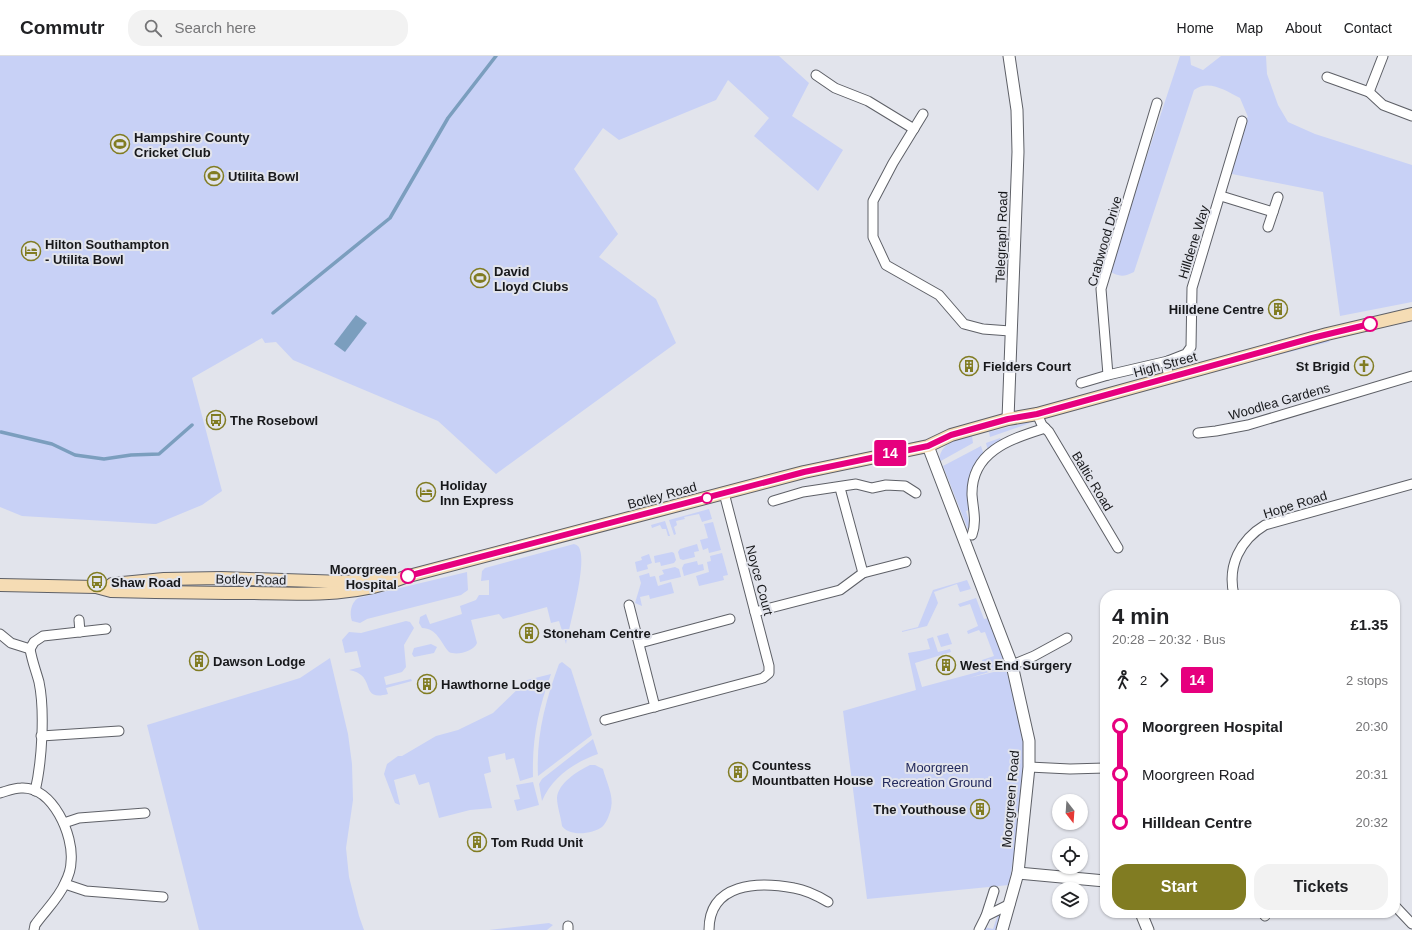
<!DOCTYPE html>
<html lang="en">
<head>
<meta charset="utf-8">
<style>
	:root { --surface:#fff; --page:#f2f2f2; --text:#202124; --muted:#757577; --line:#e0e0e0; --accent:#817c22 }
	body { margin:0; font-family:Arial,sans-serif; background:var(--page); color:var(--text); height:100vh; display:flex; flex-direction:column; font-size:15px; white-space:nowrap }
	* { box-sizing:border-box; margin:0 }
	p { font-size:13px; color:var(--muted) }
	.icon { flex:none; width:22px; height:22px; fill:none; stroke:currentColor; stroke-width:2; stroke-linecap:round; stroke-linejoin:round }
	.map { position:relative; flex:1; overflow:hidden }
	.side { position:absolute; left:1100px; top:534px; width:300px; height:328px; display:flex; flex-direction:column; background:var(--surface); border-radius:16px; box-shadow:0 1px 3px #0004 }
	.side>* { flex:none }
	.badge { padding:0 8px; border-radius:3px; font-size:14px; line-height:26px }
	.needle { width:26px; rotate:163deg }
	.tools { position:absolute; left:1052px; top:738px; display:grid; gap:8px }
	.tools a { display:grid; place-items:center; width:36px; height:36px; border-radius:50%; background:var(--surface); box-shadow:0 1px 3px #0004; font-size:20px }
	.map>.badge { position:absolute; translate:-50% -50%; box-shadow:0 0 0 2px #fff }
	.legs { display:flex; align-items:center; gap:6px; height:44px; padding:0 12px; font-size:13px }
	.legs p { margin-inline-start:auto }
	.summary { display:flex; align-items:center; justify-content:space-between; height:68px; padding:0 12px }
	h1 { font-size:22px; font-weight:600; line-height:30px }
	.action { display:flex; gap:8px; margin-top:auto; padding:8px 12px }
	.action a { flex:1; height:46px; border-radius:16px; background:var(--accent); color:#fff; font-size:16px; font-weight:600; line-height:46px; text-align:center }
	.action a+a { background:var(--page); color:var(--text) }
	ul { padding:0 12px; list-style:none }
	li { display:flex; align-items:center; gap:14px; height:48px; font-size:15px }
	li i { display:grid; place-items:center; width:6px; height:100%; margin:0 5px; background:currentColor }
	li i::after { content:''; width:10px; height:10px; margin:-5px; border:3px solid; border-radius:50%; background:var(--surface) }
	li p { margin-inline-start:auto }
	li:first-child i { background:linear-gradient(#0000 50%,currentColor 0) }
	li:last-child i { background:linear-gradient(currentColor 50%,#0000 0) }
	header { display:flex; align-items:center; gap:24px; box-sizing:border-box; height:56px; padding:0 20px; background:var(--surface); border-bottom:1px solid var(--line) }
	header strong { font-size:19px }
	nav { display:flex; gap:22px; margin-inline-start:auto; font-size:14px }
	.search { width:280px; height:36px; background:var(--page); display:flex; align-items:center; gap:10px; box-sizing:border-box; padding:0 14px; border-radius:16px; color:var(--muted); font-size:15px }
	.map>svg:first-child { display:block }
</style>
</head>
<body>
<header>
<strong>Commutr</strong>
<div class="search"><svg class="icon" aria-label="search" viewBox="0 0 24 24"><circle cx="10" cy="10" r="6"/><path d="M15 15l6 6"/></svg>Search here</div>
<nav><a>Home</a><a>Map</a><a>About</a><a>Contact</a></nav>
</header>
<div class="map">
<svg width="1412" height="874" viewBox="0 0 1412 874">
	<rect width="100%" height="100%" fill="#e2e4ec"/>
	<!-- green -->
	<g fill="#c8d1f6">
		<polygon points="0,0 779,0 809,27 792,60 843,94 818,135 754,80 769,62 728,24 716,44 619,84 603,72 574,113 618,178 599,201 656,243 676,287 496,418 438,365 293,304 276,286 265,287 262,282 192,322 222,435 202,449 156,468 22,460 0,451"/>
		<path d="M 1180,0 L 1190,0 L 1191,9 L 1203,14 L 1221,0 L 1266,0 L 1267,18 L 1278,49 L 1288,66 L 1315,78 L 1412,109 L 1412,246 L 1340,260 L 1323,136 L 1227,117 L 1242,65 L 1248,61 L 1240,42 C 1226,35 1209,23 1194,34 L 1134,216 C 1124,221 1119,221 1109,215 Z"/>
		<polygon points="1327,284 1330,285 1329,286 1192,321"/>
		<polygon points="1028,366 1030,367 990,381 989,376"/>
		<path d="M 972,380 L 973,387 L 939,406 C 940,386 956,384 972,380 Z"/>
		<polygon points="1000,382 1001,384 988,395 986,387"/>
		<path d="M 981,390 L 984,399 C 969,422 966,425 971,453 L 966,455 L 969,465 L 972,464 L 969,476 L 943,410 Z"/>
		<polygon points="709,453 712,463 702,466 699,458 684,461 685,463 676,465 677,469 674,471 676,478 674,479 669,464"/>
		<polygon points="665,465 670,480 668,480 666,473 662,473 660,469 652,472 651,469"/>
		<polygon points="713,466 721,494 709,497 708,492 703,494 700,484 708,482 704,468"/>
		<path d="M 574,488 C 577,489 579,490 580,494 C 586,512 570,567 566,588 L 559,565 L 551,567 L 547,551 L 503,563 L 499,558 L 471,564 L 477,587 C 474,595 457,600 449,596 C 441,587 437,572 422,572 L 419,567 L 420,561 L 426,558 L 430,568 L 462,558 L 460,550 L 476,544 L 479,539 L 489,539 L 489,524 L 481,525 L 482,515 L 485,512 Z"/>
		<polygon points="697,488 699,495 694,496 695,501 683,504 680,503 678,496 680,493"/>
		<polygon points="672,496 674,497 676,504 674,507 661,510 660,506 655,507 654,500"/>
		<polygon points="722,497 728,519 723,520 724,524 699,530 696,520 709,516 707,506 711,505 710,500"/>
		<polygon points="649,498 652,507 647,509 648,513 637,516 635,506 642,504 641,501"/>
		<polygon points="697,505 698,509 703,508 704,514 684,520 682,512 684,508"/>
		<polygon points="675,511 679,513 681,521 660,526 659,520 664,518 662,514"/>
		<path d="M 467,516 L 468,534 L 461,539 L 367,563 L 360,567 L 352,565 C 349,557 351,547 358,542 Z"/>
		<polygon points="649,517 650,521 655,520 658,530 671,526 674,537 650,543 649,539 640,541 642,550 635,547 641,527 639,520"/>
		<polygon points="967,524 971,533 960,536 957,528 934,536 938,547 927,570 902,576 902,575 918,571 933,534"/>
		<polygon points="976,542 984,563 988,562 1006,611 969,622 1006,613 1025,685 1020,761 1009,829 867,843 843,655 916,634 908,597 930,593 927,583 933,581 938,596 950,593 951,596 915,607 922,631 978,616 983,609 982,604 994,600 985,576 981,577 979,574 968,578 967,575 978,570 970,548 960,551 958,548"/>
		<path d="M 406,565 L 410,566 L 414,572 L 404,589 L 406,611 L 402,616 L 384,621 L 386,629 L 411,623 L 412,625 L 386,632 L 388,638 C 358,646 378,619 349,614 L 361,611 L 357,595 L 345,597 L 342,584 L 349,576 L 361,577 Z"/>
		<polygon points="948,577 952,588 941,591 937,580"/>
		<polygon points="431,588 437,591 434,597 414,601 412,598 414,592"/>
		<polygon points="330,602 348,678 352,708 353,744 346,792 349,821 359,860 364,874 199,874 147,669 300,622"/>
		<path d="M 562,606 L 571,613 L 592,679 L 538,720 C 536,680 545,646 559,608 Z"/>
		<path d="M 551,618 C 538,654 532,683 533,721 L 520,725 L 514,702 L 506,704 L 505,697 L 488,701 L 491,716 L 484,718 L 492,752 L 470,754 L 439,762 L 429,726 L 419,729 L 415,718 L 394,724 L 400,749 L 395,747 L 384,718 L 387,708 L 398,700 L 402,700 L 436,680 L 458,674 L 493,657 L 527,624 Z"/>
		<path d="M 593,683 L 598,698 C 575,706 552,721 542,745 L 539,728 L 542,723 Z"/>
		<path d="M 590,709 L 595,709 L 603,713 C 606,725 614,740 611,752 C 610,758 606,768 602,771 C 593,778 569,781 562,770 C 561,761 557,750 557,742 C 558,727 578,715 590,709 Z"/>
		<polygon points="533,726 539,749 517,755 514,744 520,743 516,729"/>
		<polygon points="998,858 1001,859 996,874 983,874 984,871 993,873"/>
		<polygon points="549,867 553,869 547,874 489,874"/>
	</g>
	<!-- water -->
	<polygon fill="#7b9ebe" points="356,259 367,267 345,296 334,288"/>
	<g fill="none" stroke-linecap="round" stroke-linejoin="round">
		<!-- stream -->
		<g stroke="#7b9ebe" stroke-width="3.5">
			<polyline points="273,257 390,162 448,62 496,0"/>
			<polyline points="1,376 52,388 75,399 104,403 131,399 159,398 192,369"/>
		</g>
		<defs>
			<g id="minor">
				<polyline points="816,19 835,32 868,45 914,73"/>
				<polyline points="1327,21 1369,36 1383,49 1412,60"/>
				<polyline points="1369,36 1383,0"/>
				<polyline points="1157,47 1101,233 1108,319 1168,305"/>
				<polyline points="923,58 893,107 873,145 873,181 886,209 939,239 964,268 983,273 1010,275"/>
				<polyline points="1221,140 1273,156"/>
				<polyline points="1268,171 1278,141"/>
				<polyline points="1169,321 1167,312 1168,305 1186,298 1191,291 1192,232 1242,65"/>
				<polyline points="1081,327 1108,319"/>
				<polyline points="1037,358 1042,369 1049,376 1118,492"/>
				<polyline points="1198,377 1216,375 1248,369 1412,320"/>
				<polyline points="840,432 863,517"/>
				<polyline points="773,445 803,436 856,428 872,432 886,429 905,430 916,437"/>
				<path d="M 972,479 C 977,465 973,453 972,439 C 971,395 1011,383 1045,372"/>
				<path d="M 1234,539 C 1227,510 1240,484 1265,469 L 1412,428"/>
				<polyline points="629,549 655,651"/>
				<polyline points="755,556 840,534 863,517 906,506"/>
				<polyline points="79,564 80,576"/>
				<polyline points="0,578 11,587 30,593"/>
				<polyline points="640,587 730,563"/>
				<path d="M 30,593 C 32,605 36,615 39,626 C 45,655 42,706 35,735"/>
				<polyline points="30,593 34,586 43,580 106,573"/>
				<polyline points="1012,609 1034,600 1067,582"/>
				<polyline points="605,664 763,622 769,617 769,610 724,437"/>
				<polyline points="41,680 119,675"/>
				<polyline points="1029,711 1070,713 1105,712"/>
				<path d="M 0,737 C 7,735 14,732 21,732 C 53,730 74,780 71,806 C 71,812 68,821 65,827 C 59,842 44,856 35,869 L 34,874"/>
				<polyline points="64,767 79,762 145,757"/>
				<polyline points="65,828 86,835 163,841"/>
				<polyline points="1395,850 1412,868"/>
				<polyline points="1263,857 1265,860"/>
				<polyline points="986,860 994,835"/>
				<polyline points="568,874 568,870"/>
				<path d="M 709,874 C 709,827 758,825 794,832 C 806,834 818,840 828,846"/>
				<polyline points="979,874 986,860 1010,848"/>
			</g>
			<g id="tertiary">
				<polyline points="1008,363 1018,96 1017,54 1009,0"/>
				<polyline points="928,390 1012,609 1029,685 1029,711 1018,817 1002,874"/>
				<polyline points="1018,817 1105,825"/>
				<polyline points="1141,857 1148,874"/>
			</g>
			<g id="secondary">
				<polyline points="112,528 164,523 221,522 344,526 388,522"/>
				<path d="M 0,529 L 96,531 L 111,535 C 158,536 206,537 254,537 C 305,538 357,541 405,521 L 804,416 L 928,390 L 951,379 L 1008,363 L 1037,358 L 1327,278 L 1412,258"/>
			</g>
		</defs>
		<!-- minor casing -->
		<use href="#minor" stroke="#5e6067" stroke-width="11"/>
		<!-- tertiary casing -->
		<use href="#tertiary" stroke="#5e6067" stroke-width="13"/>
		<!-- secondary casing -->
		<use href="#secondary" stroke="#5e6067" stroke-width="14"/>
		<!-- minor -->
		<use href="#minor" stroke="#fff" stroke-width="9"/>
		<!-- tertiary -->
		<use href="#tertiary" stroke="#fff" stroke-width="11"/>
		<!-- secondary -->
		<use href="#secondary" stroke="#f5dcb4" stroke-width="12"/>
	</g>
	<g fill="none" stroke-linecap="round" stroke-linejoin="round">
		<defs>
			<polyline id="line-1" points="408,520 804,416 928,390 951,379 1008,363 1037,358 1312,282 1370,268"/>
		</defs>
		<!-- line-1 casing -->
		<use href="#line-1" stroke="#fff" stroke-width="9"/>
		<!-- line-1 -->
		<use href="#line-1" stroke="#e6007e" stroke-width="6"/>
	</g>
	<!-- icons -->
	<defs>
		<symbol id="stadium-ring" viewBox="-11 -11 22 22"><circle r="9.5" fill="#e2e4ec" stroke="#817c22" stroke-width="1.5"/><path d="M0-5a6.5 5 0 1 0 0 10a6.5 5 0 1 0 0-10ZM-3.5-1.8h7v3.6h-7Z" fill="#817c22"/></symbol>
		<symbol id="hotel-ring" viewBox="-11 -11 22 22"><circle r="9.5" fill="#e2e4ec" stroke="#817c22" stroke-width="1.5"/><path d="M-6-4.5h1.5V1H6V5H4.5V3h-9V5H-6ZM-4 0a1.8 1.8 0 1 1 3.6 0ZM.5 0V-2.5h3Q6-2.5 6 0Z" fill="#817c22"/></symbol>
		<symbol id="building-ring" viewBox="-11 -11 22 22"><circle r="9.5" fill="#e2e4ec" stroke="#817c22" stroke-width="1.5"/><path d="M-4-6H4V6H1V3H-1V6H-4ZM-2.5-4.3h1.7v1.8h-1.7ZM.8-4.3h1.7v1.8H.8ZM-2.5-1h1.7V.8h-1.7ZM.8-1h1.7V.8H.8Z" fill="#817c22"/></symbol>
		<symbol id="church-ring" viewBox="-11 -11 22 22"><circle r="9.5" fill="#e2e4ec" stroke="#817c22" stroke-width="1.5"/><path d="M-1.2-6h2.4v3.5h3.3v2.4h-3.3V6h-2.4V-.1h-3.3v-2.4h3.3Z" fill="#817c22"/></symbol>
		<symbol id="bus-ring" viewBox="-11 -11 22 22"><circle r="9.5" fill="#e2e4ec" stroke="#817c22" stroke-width="1.5"/><path d="M-5-6H5V4H4V6H2V4H-2V6H-4V4H-5ZM-3.5-4V0h7V-4ZM-3.5 1.2v1.5H-2V1.2ZM2 1.2v1.5H3.5V1.2Z" fill="#817c22"/></symbol>
	</defs>
	<g fill-rule="evenodd">
		<use href="#stadium-ring" x="109" y="77" width="22" height="22"/>
		<use href="#stadium-ring" x="203" y="109" width="22" height="22"/>
		<use href="#hotel-ring" x="20" y="184" width="22" height="22"/>
		<use href="#stadium-ring" x="469" y="211" width="22" height="22"/>
		<use href="#building-ring" x="1267" y="242" width="22" height="22"/>
		<use href="#building-ring" x="958" y="299" width="22" height="22"/>
		<use href="#church-ring" x="1353" y="299" width="22" height="22"/>
		<use href="#bus-ring" x="205" y="353" width="22" height="22"/>
		<use href="#hotel-ring" x="415" y="425" width="22" height="22"/>
		<use href="#bus-ring" x="86" y="515" width="22" height="22"/>
		<use href="#building-ring" x="518" y="566" width="22" height="22"/>
		<use href="#building-ring" x="188" y="594" width="22" height="22"/>
		<use href="#building-ring" x="935" y="598" width="22" height="22"/>
		<use href="#building-ring" x="416" y="617" width="22" height="22"/>
		<use href="#building-ring" x="727" y="705" width="22" height="22"/>
		<use href="#building-ring" x="969" y="742" width="22" height="22"/>
		<use href="#building-ring" x="466" y="775" width="22" height="22"/>
	</g>
	<!-- markers -->
	<g fill="#fff" stroke="#e6007e" stroke-width="2">
		<circle cx="1370" cy="268" r="7"/>
		<circle cx="707" cy="442" r="5"/>
		<circle cx="408" cy="520" r="7"/>
	</g>
	<g text-anchor="middle" stroke-width="4" stroke-linejoin="round" paint-order="stroke">
		<!-- poi labels -->
		<g font-size="13" font-weight="bold" fill="#17181b" stroke="#e2e4ec" text-anchor="start">
			<text x="134" y="86">Hampshire County<tspan x="134" dy="15">Cricket Club</tspan></text>
			<text x="228" y="125">Utilita Bowl</text>
			<text x="45" y="193">Hilton Southampton<tspan x="45" dy="15">- Utilita Bowl</tspan></text>
			<text x="494" y="220">David<tspan x="494" dy="15">Lloyd Clubs</tspan></text>
			<text x="1264" y="258" text-anchor="end">Hilldene Centre</text>
			<text x="983" y="315">Fielders Court</text>
			<text x="1350" y="315" text-anchor="end">St Brigid</text>
			<text x="230" y="369">The Rosebowl</text>
			<text x="440" y="434">Holiday<tspan x="440" dy="15">Inn Express</tspan></text>
			<text x="111" y="531">Shaw Road</text>
			<text x="543" y="582">Stoneham Centre</text>
			<text x="213" y="610">Dawson Lodge</text>
			<text x="960" y="614">West End Surgery</text>
			<text x="441" y="633">Hawthorne Lodge</text>
			<text x="752" y="714">Countess<tspan x="752" dy="15">Mountbatten House</tspan></text>
			<text x="966" y="758" text-anchor="end">The Youthouse</text>
			<text x="491" y="791">Tom Rudd Unit</text>
		</g>
		<!-- street labels -->
		<g font-size="13" fill="#17181b" stroke="#e2e4ec">
			<text transform="translate(1001 181) rotate(-88)" y="5">Telegraph Road</text>
			<text transform="translate(1104 185) rotate(-74)" y="5">Crabwood Drive</text>
			<text transform="translate(1193 186) rotate(-73)" y="5">Hilldene Way</text>
			<text transform="translate(1165 308) rotate(-15)" y="5">High Street</text>
			<text transform="translate(1279 345) rotate(-16)" y="5">Woodlea Gardens</text>
			<text transform="translate(1093 425) rotate(59)" y="5">Baltic Road</text>
			<text transform="translate(662 439) rotate(-15)" y="5">Botley Road</text>
			<text transform="translate(1295 448) rotate(-17)" y="5">Hope Road</text>
			<text transform="translate(251 523) rotate(1)" y="5">Botley Road</text>
			<text transform="translate(760 524) rotate(75)" y="5">Noyce Court</text>
			<text transform="translate(1010 743) rotate(-85)" y="5">Moorgreen Road</text>
		</g>
		<!-- stop labels -->
		<g font-size="13" font-weight="bold" fill="#17181b" stroke="#e2e4ec" text-anchor="end">
			<text x="397" y="518">Moorgreen<tspan x="397" dy="15">Hospital</tspan></text>
		</g>
		<!-- park labels -->
		<g font-size="13" fill="#21285c" stroke="#e2e4ec">
			<text x="937" y="716">Moorgreen<tspan x="937" dy="15">Recreation Ground</tspan></text>
		</g>
	</g>
</svg>
<div class="tools">
<a><svg class="needle" viewBox="-14 -14 28 28"><path d="M0-13l5 13h-10z" fill="#e53935"/><path d="M0 13l5-13h-10z" fill="#757577"/></svg></a>
<a><svg class="icon" aria-label="locate" viewBox="0 0 24 24"><circle cx="12" cy="12" r="6"/><path d="M12 2v4M12 18v4M2 12h4M18 12h4"/></svg></a>
<a><svg class="icon" aria-label="layers" viewBox="0 0 24 24"><path d="M12 4l9 5-9 5-9-5zM3 14l9 5 9-5"/></svg></a>
</div>
<b class="badge" style="left:890px;top:397px;background:#e6007e;color:#fff">14</b>
<section class="side">
<div class="summary"><div><h1>4 min</h1><p>20:28 – 20:32 · Bus</p></div><b>£1.35</b></div>
<div class="legs"><svg class="icon" aria-label="walk" viewBox="0 0 24 24"><circle cx="13" cy="4" r="2"/><path d="M13 8l-2 6 4 7M11 14l-3 7M7 12l3-4h3l4 4"/></svg>2<svg class="icon" aria-label="forward" viewBox="0 0 24 24"><path d="M9 5l7 7-7 7"/></svg><b class="badge" style="background:#e6007e;color:#fff">14</b><p>2 stops</p></div>
<ul>
<li><i style="color:#e6007e"></i><b>Moorgreen Hospital</b><p>20:30</p></li>
<li><i style="color:#e6007e"></i><span>Moorgreen Road</span><p>20:31</p></li>
<li><i style="color:#e6007e"></i><b>Hilldean Centre</b><p>20:32</p></li>
</ul>
<div class="action"><a>Start</a><a>Tickets</a></div>
</section>
</div>
</body>
</html>
